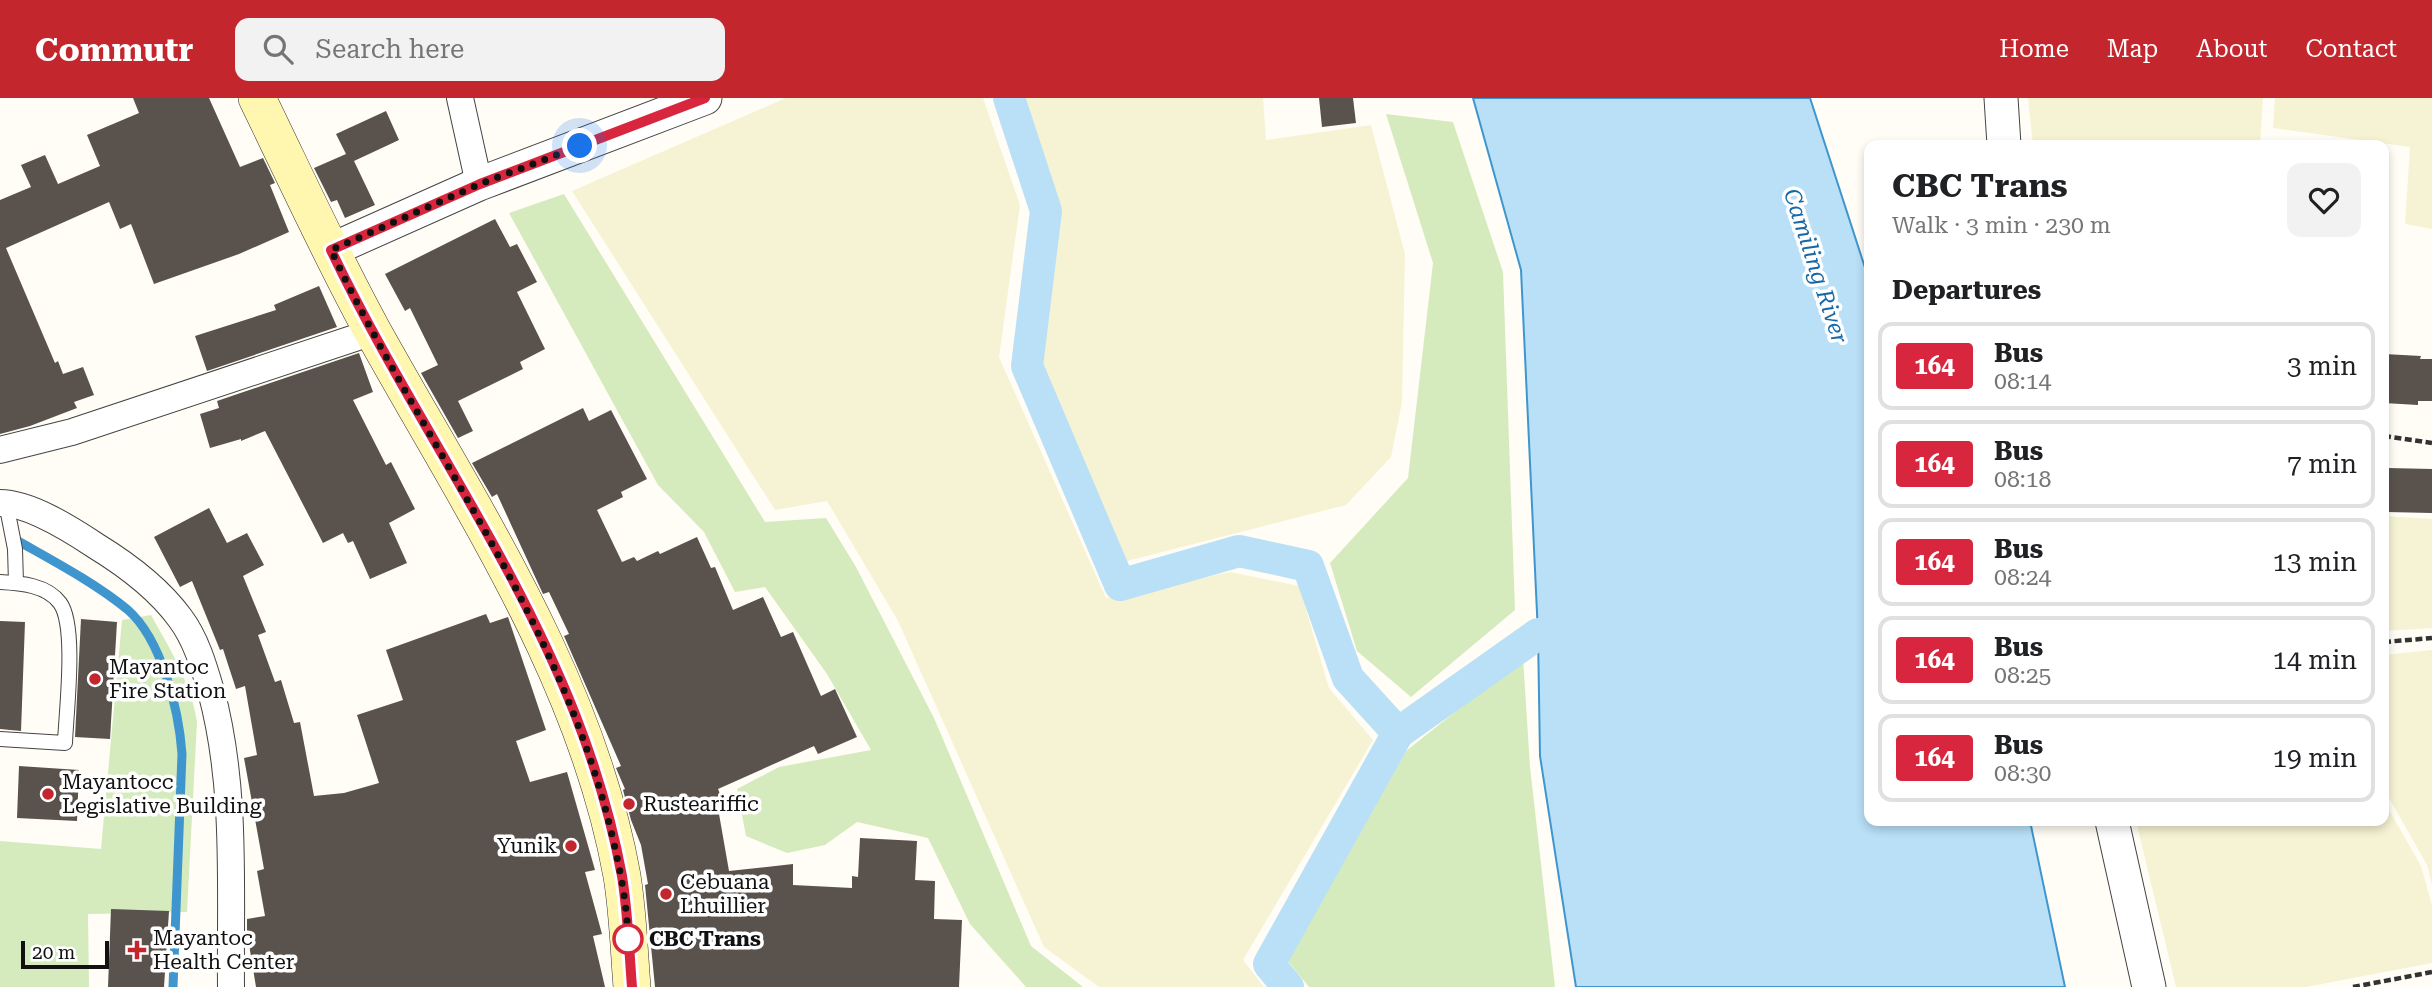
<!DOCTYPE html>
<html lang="en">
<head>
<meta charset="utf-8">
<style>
	:root { --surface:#fff; --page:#f2f2f2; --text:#202124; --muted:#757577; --line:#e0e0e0; --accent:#c4262e }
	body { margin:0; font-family:"Roboto Serif",serif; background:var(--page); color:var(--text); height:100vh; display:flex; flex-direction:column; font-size:26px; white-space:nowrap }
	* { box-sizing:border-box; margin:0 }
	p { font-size:23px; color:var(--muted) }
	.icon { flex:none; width:38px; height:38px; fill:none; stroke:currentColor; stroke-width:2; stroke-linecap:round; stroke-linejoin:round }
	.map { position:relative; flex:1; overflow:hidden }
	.sheet { position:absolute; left:1864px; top:42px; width:525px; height:686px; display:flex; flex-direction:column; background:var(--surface); border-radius:14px; box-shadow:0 4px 10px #0003 }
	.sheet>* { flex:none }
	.badge { padding:0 14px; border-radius:5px; font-size:24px; line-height:46px }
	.scale { position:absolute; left:21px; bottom:18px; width:88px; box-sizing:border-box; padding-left:7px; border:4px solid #111; border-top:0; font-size:19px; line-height:24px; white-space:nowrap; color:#111; -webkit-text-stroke:5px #fff; paint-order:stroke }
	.you { position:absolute; width:35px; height:35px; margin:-18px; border:5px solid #fff; border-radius:50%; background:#1a73e8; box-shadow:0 0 0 10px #1a73e833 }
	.map>.badge { position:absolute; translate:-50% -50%; box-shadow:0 0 0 4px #fff }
	h2 { padding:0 28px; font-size:26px; line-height:63px }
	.round { display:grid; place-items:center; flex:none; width:74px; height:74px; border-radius:14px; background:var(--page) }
	.overview { display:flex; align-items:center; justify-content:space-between; height:119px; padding:0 28px }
	h1 { font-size:33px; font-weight:700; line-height:52px }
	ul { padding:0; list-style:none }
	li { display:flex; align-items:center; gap:21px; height:88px; margin:0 14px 10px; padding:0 14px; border:4px solid var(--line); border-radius:14px }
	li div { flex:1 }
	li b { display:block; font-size:26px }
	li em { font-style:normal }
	li .badge { min-width:77px; font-weight:700; text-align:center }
	header { display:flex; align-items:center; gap:42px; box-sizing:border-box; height:98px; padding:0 35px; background:var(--accent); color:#fff }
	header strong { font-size:33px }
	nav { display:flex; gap:38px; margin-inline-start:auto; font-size:24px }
	.search { width:490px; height:63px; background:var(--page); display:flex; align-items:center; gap:18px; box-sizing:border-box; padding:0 24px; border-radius:14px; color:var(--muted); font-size:26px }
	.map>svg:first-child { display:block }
</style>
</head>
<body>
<header>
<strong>Commutr</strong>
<div class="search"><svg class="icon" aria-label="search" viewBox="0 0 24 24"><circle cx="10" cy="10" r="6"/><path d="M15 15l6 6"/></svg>Search here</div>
<nav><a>Home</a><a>Map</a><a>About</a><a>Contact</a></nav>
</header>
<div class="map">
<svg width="2432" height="889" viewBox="0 0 2432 889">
	<rect width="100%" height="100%" fill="#fffdf5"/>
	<!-- farmland -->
	<g fill="#f6f3d4">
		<polygon points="786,0 983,0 1020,107 999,259 1106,500 1230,474 1299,488 1329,590 1373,642 1243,862 1264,889 1099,889 1044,849 898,523 827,403 775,412 572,93"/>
		<polygon points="1024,0 1263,0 1266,42 1371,27 1405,156 1402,304 1391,359 1346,407 1127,463 1041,264 1061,120"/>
		<polygon points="2028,0 2263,0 2260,47 2033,47"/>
		<polygon points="2275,0 2432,0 2432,131 2405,126 2410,49 2273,30"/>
		<polygon points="2384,418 2432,421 2432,530 2384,533"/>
		<polygon points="2432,552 2432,787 2427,767 2384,691 2384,557"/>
		<polygon points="2384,703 2421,768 2432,807 2432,865 2306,889 2176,889 2136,723 2384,723"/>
	</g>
	<!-- green -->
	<g fill="#d5ebbd">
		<polygon points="1386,16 1453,24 1503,174 1515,512 1411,599 1357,553 1330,465 1408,380 1433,165"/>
		<polygon points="564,96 765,424 826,420 856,469 934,620 1031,848 1083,889 1026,889 970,826 928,740 857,724 825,747 787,755 746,738 737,691 779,669 871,652 827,576 765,489 735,494 704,434 658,387 509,115"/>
		<path d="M 151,517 C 170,551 191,585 197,624 L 187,814 L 88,816 L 89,889 L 0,889 L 0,743 L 101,751 L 122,522 Z"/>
		<polygon points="1523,560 1530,669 1555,889 1309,889 1287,862 1406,653"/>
	</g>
	<!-- water -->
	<polygon fill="#b9e0f7" stroke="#3f96cf" stroke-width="2" points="1473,0 1810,0 1869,182 1869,723 2030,723 2065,889 1576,889 1540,658 1538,536 1521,172"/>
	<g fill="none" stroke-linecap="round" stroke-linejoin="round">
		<!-- stream -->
		<path stroke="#3f96cf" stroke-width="9" d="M 18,443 C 55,464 95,485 128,512 C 162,542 179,613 182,656 L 173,889"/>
		<!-- canal -->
		<g stroke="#b9e0f7" stroke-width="32">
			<polyline points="1009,0 1046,113 1027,268 1120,487 1239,453 1308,468 1348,580 1398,635 1538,536"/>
			<polyline points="1288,889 1269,866 1398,635"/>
		</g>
	</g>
	<!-- building -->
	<g fill="#5a524d">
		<polygon points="133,0 209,0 240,69 263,60 275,85 270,87 289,134 239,156 154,186 131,126 120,131 109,104 6,150 55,265 58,263 63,276 83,269 94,297 74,304 77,310 30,328 0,336 0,102 31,89 21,67 45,57 58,86 100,68 87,37 139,15"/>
		<polygon points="1319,0 1353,0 1356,25 1322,29"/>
		<polygon points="386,13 399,42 354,63 375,107 345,120 337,102 331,104 314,70 346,56 336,36"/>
		<polygon points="495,121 510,149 517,146 537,184 517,194 545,251 520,264 523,271 458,303 473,333 458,340 421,275 438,267 410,210 405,213 385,176"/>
		<polygon points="319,188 337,229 207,273 195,238 276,212 274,207"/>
		<polygon points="359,255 373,294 353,302 386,367 391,364 415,411 389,425 407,465 370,481 353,443 348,445 343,435 323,445 265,333 241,343 241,341 210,350 200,316 219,310 217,303"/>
		<polygon points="2384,256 2421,258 2420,261 2432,261 2432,303 2418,303 2418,307 2384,305"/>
		<polygon points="583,310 589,323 611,312 647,381 621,394 623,399 597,412 622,464 634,459 637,463 658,453 660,456 697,439 711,470 715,469 733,512 763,499 781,539 793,534 821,598 835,591 857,639 818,656 814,648 718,691 727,712 719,716 729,773 793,766 793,787 852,790 852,778 858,779 860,740 917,743 915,782 935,783 934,821 962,822 959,889 655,889 645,787 648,786 641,747 631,722 623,692 625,691 616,670 621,668 564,538 569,536 549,494 543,496 497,396 492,399 472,365"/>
		<polygon points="2388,370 2432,371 2432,415 2387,414"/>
		<polygon points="209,410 227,445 247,435 264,467 243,478 266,534 258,537 275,584 281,582 294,625 300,624 314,698 344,695 379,685 357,617 403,602 386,552 486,516 490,525 508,519 546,632 516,643 530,684 567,674 595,772 585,774 602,836 593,838 605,889 256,889 247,834 247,821 265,818 257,773 264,771 244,660 257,657 245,588 236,591 223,551 220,552 192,483 180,489 154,439"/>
		<polygon points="81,521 117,524 110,641 75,639"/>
		<polygon points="0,523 25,524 21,633 0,631"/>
		<polygon points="19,668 79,672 77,723 17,720"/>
		<polygon points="111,811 169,813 164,889 108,889"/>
	</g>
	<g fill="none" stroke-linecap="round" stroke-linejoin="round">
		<defs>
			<g id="service">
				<polyline points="6,405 15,451 16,485"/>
				<path d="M 0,484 C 20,485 47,487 60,505 C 77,528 66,615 65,645 L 0,641"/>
			</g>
			<g id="minor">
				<polyline points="460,0 479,86"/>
				<polyline points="0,352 72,334 373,234"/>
				<path d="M 0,405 C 30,405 72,432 96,448 C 127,467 158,490 180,520 C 196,541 204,569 211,593 C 237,689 230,790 231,889"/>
			</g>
			<g id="tertiary">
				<polyline points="2001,0 2004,47"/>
				<polyline points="331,152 479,86 705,0"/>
				<polyline points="2112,723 2149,889"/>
			</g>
			<path id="secondary" d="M 257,0 C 295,78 331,157 372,232 C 469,407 586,578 622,778 C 628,815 629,852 632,889"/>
		</defs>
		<!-- service casing -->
		<use href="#service" stroke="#444" stroke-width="16"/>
		<!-- minor casing -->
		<use href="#minor" stroke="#444" stroke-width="28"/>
		<!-- tertiary casing -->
		<use href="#tertiary" stroke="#444" stroke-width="35"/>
		<!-- secondary casing -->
		<use href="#secondary" stroke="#333" stroke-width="38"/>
		<!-- path -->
		<g stroke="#333" stroke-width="4.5" stroke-dasharray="7 3.5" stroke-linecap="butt">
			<polyline points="2384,338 2432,345"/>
			<polyline points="2384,544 2432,540"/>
			<polyline points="2353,889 2432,874"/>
		</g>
		<!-- service -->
		<use href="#service" stroke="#fff" stroke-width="14"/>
		<!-- minor -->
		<use href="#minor" stroke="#fff" stroke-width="26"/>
		<!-- tertiary -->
		<use href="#tertiary" stroke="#fff" stroke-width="33"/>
		<!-- secondary -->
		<use href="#secondary" stroke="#fff6b0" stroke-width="37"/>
	</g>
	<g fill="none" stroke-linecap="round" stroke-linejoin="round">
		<defs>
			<path id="line" d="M 632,889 C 629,852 628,815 622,778 C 612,724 595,667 575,616 C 511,453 406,310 331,152 L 480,86 L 705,0"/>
		</defs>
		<!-- line casing -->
		<use href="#line" stroke="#fff" stroke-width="16"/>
		<!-- line -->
		<use href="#line" stroke="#d7263d" stroke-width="10"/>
		<!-- walk -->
		<path stroke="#111" stroke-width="7" stroke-dasharray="0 12.6" d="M 580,48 L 480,86 L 331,152 C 419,338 546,502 603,702 C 615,747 627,797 628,841"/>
	</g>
	<!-- markers -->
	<g fill="#c4262e" stroke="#fff" stroke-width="2.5">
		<circle cx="95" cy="581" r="7"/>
		<circle cx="48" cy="696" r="7"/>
		<circle cx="629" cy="706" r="7"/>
		<circle cx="571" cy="748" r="7"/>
		<circle cx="666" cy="796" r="7"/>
		<path d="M133.5 841.5h7v7h7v7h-7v7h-7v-7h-7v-7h7z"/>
	</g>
	<circle fill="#fff" stroke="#d7263d" stroke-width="3.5" cx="628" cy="841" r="14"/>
	<g text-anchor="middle" stroke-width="7" stroke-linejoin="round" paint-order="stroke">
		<!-- poi labels -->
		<g font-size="21" fill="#111" stroke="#fff" text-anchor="start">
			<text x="109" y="576">Mayantoc<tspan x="109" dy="24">Fire Station</tspan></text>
			<text x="62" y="691">Mayantocc<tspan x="62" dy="24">Legislative Building</tspan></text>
			<text x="643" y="713">Rusteariffic</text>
			<text x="557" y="755" text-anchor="end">Yunik</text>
			<text x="680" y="791">Cebuana<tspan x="680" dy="24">Lhuillier</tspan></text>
			<text x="153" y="847">Mayantoc<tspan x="153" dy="24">Health Center</tspan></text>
		</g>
		<!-- stop labels -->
		<g font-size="21" font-weight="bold" fill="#111" stroke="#fff" text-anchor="start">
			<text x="649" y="848">CBC Trans</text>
		</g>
		<!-- water labels -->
		<g font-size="23" font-style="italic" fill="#1768a6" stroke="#fff">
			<text transform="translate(1816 168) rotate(72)" y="8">Camiling River</text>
		</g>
	</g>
</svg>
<div class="scale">20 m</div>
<div class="you" style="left:580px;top:48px"></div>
<section class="sheet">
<div class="overview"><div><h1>CBC Trans</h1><p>Walk · 3 min · 230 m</p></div><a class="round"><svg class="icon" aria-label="heart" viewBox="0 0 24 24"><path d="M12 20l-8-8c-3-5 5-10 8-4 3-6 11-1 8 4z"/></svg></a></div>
<h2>Departures</h2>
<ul>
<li><span class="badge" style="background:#d7263d;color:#fff">164</span><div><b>Bus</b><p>08:14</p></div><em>3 min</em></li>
<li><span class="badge" style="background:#d7263d;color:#fff">164</span><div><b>Bus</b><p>08:18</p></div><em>7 min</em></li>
<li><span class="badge" style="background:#d7263d;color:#fff">164</span><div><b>Bus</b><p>08:24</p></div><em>13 min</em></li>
<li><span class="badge" style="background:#d7263d;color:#fff">164</span><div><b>Bus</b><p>08:25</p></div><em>14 min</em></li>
<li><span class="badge" style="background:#d7263d;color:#fff">164</span><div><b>Bus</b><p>08:30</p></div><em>19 min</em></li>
</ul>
</section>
</div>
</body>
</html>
